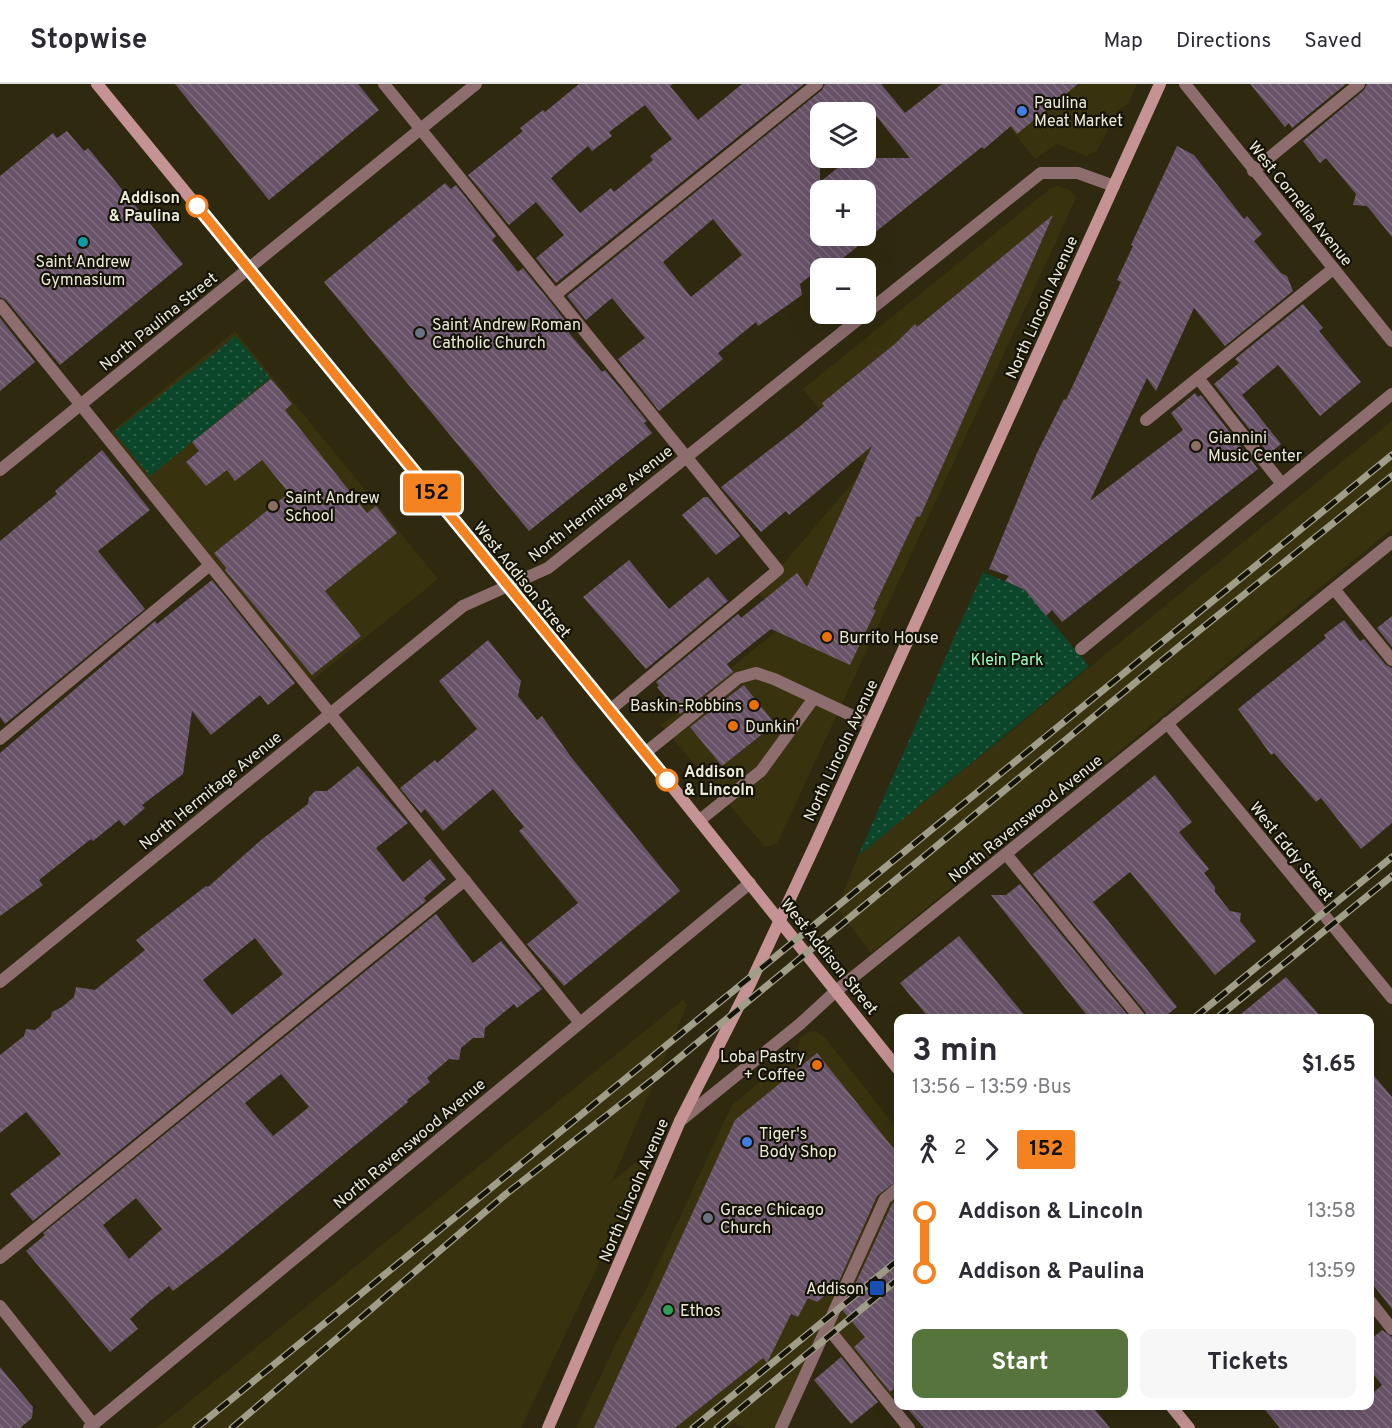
<!DOCTYPE html>
<html lang="en">
<head>
<meta charset="utf-8">
<style>
	:root { --surface:#fff; --page:#f7f7f7; --text:#2b2b33; --muted:#7c7c81; --line:#e1e1e2; --accent:#56743c }
	body { margin:0; font-family:Overpass,sans-serif; background:var(--page); color:var(--text); height:100vh; display:flex; flex-direction:column; font-size:22px; white-space:nowrap }
	* { box-sizing:border-box; margin:0 }
	p { font-size:20px; color:var(--muted) }
	.icon { flex:none; width:33px; height:33px; fill:none; stroke:currentColor; stroke-width:2; stroke-linecap:round; stroke-linejoin:round }
	.map { position:relative; flex:1; overflow:hidden }
	.panel { position:absolute; left:894px; top:930px; width:480px; height:396px; display:flex; flex-direction:column; background:var(--surface); border-radius:12px; box-shadow:0 6px 24px #0002 }
	.panel>* { flex:none }
	.badge { padding:0 12px; border-radius:4px; font-size:21px; line-height:39px }
	.buttons { position:absolute; left:810px; top:18px; display:grid; gap:12px }
	.buttons a { display:grid; place-items:center; width:66px; height:66px; border-radius:12px; background:var(--surface); box-shadow:0 6px 24px #0002; font-size:30px }
	.map>.badge { position:absolute; translate:-50% -50%; box-shadow:0 0 0 3px #fff }
	.legs { display:flex; align-items:center; gap:9px; height:66px; padding:0 18px; font-size:20px }
	.legs p { margin-inline-start:auto }
	.summary { display:flex; align-items:center; justify-content:space-between; height:102px; padding:0 18px }
	h1 { font-size:33px; font-weight:700; line-height:45px }
	.primary-button { display:flex; gap:12px; margin-top:auto; padding:12px 18px }
	.primary-button a { flex:1; height:69px; border-radius:12px; background:var(--accent); color:#fff; font-size:24px; font-weight:700; line-height:69px; text-align:center }
	.primary-button a+a { background:var(--page); color:var(--text) }
	ul { padding:0 18px; list-style:none }
	li { display:flex; align-items:center; gap:21px; height:60px; font-size:22px }
	li i { display:grid; place-items:center; width:9px; height:100%; margin:0 8px; background:currentColor }
	li i::after { content:''; width:15px; height:15px; margin:-8px; border:4px solid; border-radius:50%; background:var(--surface) }
	li p { margin-inline-start:auto }
	li:first-child i { background:linear-gradient(#0000 50%,currentColor 0) }
	li:last-child i { background:linear-gradient(currentColor 50%,#0000 0) }
	header { display:flex; align-items:center; gap:36px; box-sizing:border-box; height:84px; padding:0 30px; background:var(--surface); border-bottom:2px solid var(--line) }
	header strong { font-size:28px }
	nav { display:flex; gap:33px; margin-inline-start:auto; font-size:21px }
	.map>svg:first-child { display:block }
</style>
</head>
<body>
<header>
<strong>Stopwise</strong>
<nav><a>Map</a><a>Directions</a><a>Saved</a></nav>
</header>
<div class="map">
<svg width="1392" height="1344" viewBox="0 0 1392 1344">
	<defs>
		<pattern id="park-dots" width="8" height="8" patternUnits="userSpaceOnUse" patternTransform="scale(1.5)"><rect width="8" height="8" fill="#0b462a"/><path d="M2 2h.1M6 6h.1" fill="none" stroke="#2f6148" stroke-width="1.8" stroke-linecap="round"/></pattern>
		<pattern id="building-back-hatch" width="6" height="6" patternUnits="userSpaceOnUse" patternTransform="scale(1.5)"><rect width="6" height="6" fill="#695369"/><path d="M-1 5l2 2M0 0l6 6M5-1l2 2" fill="none" stroke="#7f6c7e"/></pattern>
	</defs>
	<rect width="100%" height="100%" fill="#2f2a0f"/>
	<!-- built -->
	<g fill="#39320e">
		<polygon points="975,0 1137,0 1128,20 1118,26 1097,67 1086,72 1057,60 1035,75"/>
		<polygon points="1058,102 1070,106 1076,114 777,760 765,763 661,641 785,540 755,505 778,486 866,383 803,305 1051,104"/>
		<polygon points="235,247 438,495 310,598 110,349"/>
		<polygon points="1392,337 1392,445 871,869 837,824 858,772"/>
		<polygon points="683,916 687,921 612,1097 653,1065 521,1344 157,1344"/>
		<polygon points="816,947 827,956 898,1046 898,1308 887,1317 827,1243 781,1344 745,1344 734,1339 727,1344 576,1344 618,1255 645,1208 732,1021 798,966 800,954 807,949"/>
	</g>
	<!-- park -->
	<g fill="url(#park-dots)">
		<polygon points="236,252 270,294 150,392 114,348"/>
		<polygon points="983,488 1025,506 1089,582 858,772"/>
	</g>
	<!-- building -->
	<g fill="url(#building-back-hatch)" fill-rule="evenodd">
		<polygon points="175,0 358,0 379,26 269,116"/>
		<path d="M 579,0 L 673,0 L 670,2 L 698,36 L 742,0 L 804,0 L 556,199 L 536,174 L 564,151 L 536,118 L 509,141 L 468,91 L 523,47 L 520,44 L 543,26 L 545,28 ZM 645,21 L 672,55 L 650,72 L 653,76 L 614,108 L 611,104 L 580,129 L 551,94 L 588,62 L 592,67 L 612,52 L 609,48 Z"/>
		<path d="M 825,0 L 881,0 L 905,29 L 942,0 L 1078,0 L 1017,50 L 1011,42 L 984,65 L 982,63 L 833,182 L 829,177 L 800,200 L 802,211 L 758,242 L 756,238 L 718,269 L 723,275 L 659,327 L 618,275 L 645,254 L 612,214 L 586,236 L 567,212 L 822,6 ZM 820,28 L 873,28 L 910,74 L 850,74 L 820,98 ZM 820,106 L 866,106 L 866,152 L 820,152 ZM 713,135 L 742,171 L 691,213 L 663,178 Z"/>
		<polygon points="1250,0 1346,0 1292,44 1289,39 1285,43"/>
		<polygon points="1367,0 1392,0 1392,153 1367,122 1353,121 1356,110 1326,74 1320,79 1303,57 1364,6"/>
		<polygon points="67,47 84,67 88,64 183,180 60,281 6,216 0,213 0,92 53,49 57,54"/>
		<polygon points="1177,62 1194,71 1244,135 1247,132 1262,150 1254,157 1281,189 1287,192 1293,207 1225,262 1194,224 1156,307 1147,294 1090,417 1183,346 1171,329 1195,309 1198,313 1201,311 1258,385 1062,538 1052,526 1046,532 1025,506 1005,497 1009,492 989,485 1037,369 1064,315 1066,316 1121,198 1117,196 1133,162 1131,161"/>
		<polygon points="445,99 451,105 456,101 496,152 492,156 518,188 523,184 573,246 569,249 602,288 605,286 647,337 644,339 652,349 529,447 324,198"/>
		<polygon points="1053,131 920,433 917,432 873,525 876,526 850,581 771,545 727,580 733,588 680,630 657,603 659,602 656,598 738,530 741,534 797,489 807,503 872,362 789,431 786,427 761,448 721,403 799,343 824,322 822,319 896,259 915,240 917,243"/>
		<polygon points="1303,220 1323,244 1319,247 1361,298 1320,332 1278,281 1242,311 1281,360 1269,370 1214,300 1239,279 1235,275"/>
		<polygon points="0,234 35,278 0,307"/>
		<polygon points="271,295 292,320 285,326 367,429 376,422 397,449 325,507 361,552 312,591 225,486 226,484 214,469 289,409 262,376 235,397 227,386 206,402 186,378 199,367 192,358"/>
		<polygon points="102,366 150,426 98,467 145,525 5,640 0,633 0,457 57,410 55,407"/>
		<polygon points="704,413 708,413 740,452 716,471 682,431"/>
		<polygon points="629,476 669,525 708,493 728,517 646,585 583,513"/>
		<polygon points="212,496 295,599 268,621 260,611 211,651 192,627 183,690 142,721 145,724 124,742 119,736 93,757 91,755 39,796 43,801 0,832 0,669 155,537 157,540"/>
		<polygon points="1392,532 1392,563 1377,544"/>
		<polygon points="1344,536 1360,557 1364,555 1386,581 1392,584 1392,739 1361,765 1321,714 1316,718 1274,669 1271,671 1238,625 1326,554 1324,551"/>
		<polygon points="488,556 521,597 518,612 537,636 542,632 571,673 680,807 564,902 527,860 578,819 519,747 524,743 493,705 443,747 425,725 421,729 400,704 435,676 437,679 477,645 439,597"/>
		<polygon points="744,601 775,640 722,682 690,643"/>
		<path d="M 358,682 L 408,739 L 376,764 L 403,798 L 430,775 L 446,795 L 424,814 L 426,817 L 33,1137 L 10,1110 L 61,1070 L 26,1028 L 0,1049 L 0,971 L 24,952 L 26,945 L 35,946 L 51,933 L 52,928 L 62,923 L 74,913 L 76,903 L 95,906 L 145,866 L 136,856 L 206,802 L 208,803 L 261,756 L 308,720 L 309,713 L 315,707 L 327,707 ZM 255,854 L 283,890 L 232,931 L 203,896 Z"/>
		<polygon points="1155,691 1192,738 1179,748 1209,785 1204,789 1215,803 1215,808 1230,827 1241,829 1240,837 1256,857 1215,891 1130,788 1093,818 1177,923 1163,934 1148,934 1146,929 1033,790"/>
		<polygon points="1020,800 1130,934 1089,934 991,811 1006,811"/>
		<path d="M 436,830 L 473,879 L 501,857 L 542,905 L 517,924 L 514,920 L 485,944 L 484,954 L 473,954 L 461,964 L 459,976 L 449,975 L 427,994 L 430,998 L 407,1016 L 408,1018 L 223,1169 L 173,1207 L 169,1202 L 150,1217 L 130,1235 L 138,1245 L 110,1268 L 26,1167 L 45,1151 L 43,1149 ZM 281,990 L 309,1023 L 273,1052 L 245,1019 ZM 136,1114 L 162,1145 L 129,1175 L 103,1141 Z"/>
		<polygon points="959,852 1027,934 929,934 900,899"/>
		<polygon points="1286,893 1322,934 1236,934"/>
		<polygon points="817,969 898,1070 898,1096 877,1112 832,1213 828,1209 817,1218 808,1214 798,1233 791,1230 767,1279 763,1274 675,1344 594,1344 735,1036"/>
		<polygon points="1370,987 1392,1013 1392,1225 1370,1197"/>
		<polygon points="898,1114 898,1301 890,1308 854,1263 865,1253 843,1227 892,1120"/>
		<polygon points="1382,1246 1392,1253 1392,1344 1280,1344 1262,1322 1370,1322 1370,1312 1382,1301 1370,1286 1370,1256"/>
		<polygon points="841,1273 878,1318 851,1340 814,1296"/>
		<polygon points="0,1283 33,1323 32,1334 20,1344 0,1344"/>
		<polygon points="905,1322 1092,1322 1110,1344 924,1344"/>
	</g>
	<g fill="none" stroke-linecap="round" stroke-linejoin="round">
		<!-- lane -->
		<g stroke="#8d6d6e" stroke-width="12">
			<polyline points="384,0 778,486 610,626"/>
			<polyline points="1253,87 1359,0"/>
			<polyline points="555,211 817,0"/>
			<polyline points="0,221 580,939"/>
			<polyline points="1198,294 1282,400"/>
			<polyline points="1146,336 1333,185"/>
			<polyline points="1334,505 1392,576"/>
			<polyline points="0,655 210,481"/>
			<polyline points="645,669 738,594 756,589 774,595 870,640"/>
			<polyline points="700,736 761,687 814,614"/>
			<polyline points="1006,770 1140,934"/>
			<polyline points="0,1174 465,796"/>
			<polyline points="1370,1217 1392,1245"/>
			<polyline points="827,1243 909,1344"/>
			<polyline points="781,1344 885,1115 898,1104"/>
		</g>
		<!-- street -->
		<g stroke="#8d6d6e" stroke-width="12">
			<polyline points="1185,0 1392,257"/>
			<polyline points="0,386 476,0"/>
			<polyline points="1081,565 1392,310"/>
			<polyline points="1167,639 1392,914"/>
			<polyline points="0,898 463,522 548,484 1041,89 1078,89 1114,102"/>
			<polyline points="680,1037 800,940 836,907 1392,458"/>
			<polyline points="0,1222 93,1340"/>
			<polyline points="89,1344 750,799"/>
		</g>
		<!-- secondary -->
		<g stroke="#c69394" stroke-width="12">
			<polyline points="97,0 674,705 898,985"/>
			<polyline points="1171,1322 1189,1344"/>
			<polyline points="548,1344 680,1037 751,898 815,761 1160,0"/>
		</g>
		<defs>
			<g id="rail">
				<polyline points="1194,934 1392,773"/>
				<polyline points="1217,934 1392,792"/>
				<polyline points="196,1344 1392,371"/>
				<polyline points="232,1344 506,1110 656,993 1181,561 1392,392"/>
				<polyline points="693,1344 898,1176"/>
				<polyline points="717,1344 898,1195"/>
			</g>
		</defs>
		<!-- rail casing -->
		<use href="#rail" stroke="#a09d88" stroke-width="7"/>
		<!-- rail -->
		<use href="#rail" stroke="#151307" stroke-width="4.5" stroke-dasharray="14" stroke-linecap="butt"/>
	</g>
	<g fill="none" stroke-linecap="round" stroke-linejoin="round">
		<defs>
			<polyline id="line-1" points="197,122 667,696"/>
		</defs>
		<!-- line-1 casing -->
		<use href="#line-1" stroke="#fff" stroke-width="14"/>
		<!-- line-1 -->
		<use href="#line-1" stroke="#f58220" stroke-width="9"/>
	</g>
	<!-- markers -->
	<g fill="#3f7fe0" stroke="#151307" stroke-width="2">
		<circle cx="1022" cy="27" r="6"/>
		<circle cx="747" cy="1058" r="6"/>
	</g>
	<g fill="#fff" stroke="#f58220" stroke-width="3">
		<circle cx="197" cy="122" r="10"/>
		<circle cx="667" cy="696" r="10"/>
	</g>
	<circle fill="#0f9aa8" stroke="#151307" stroke-width="2" cx="83" cy="158" r="6"/>
	<g fill="#6b7280" stroke="#151307" stroke-width="2">
		<circle cx="420" cy="249" r="6"/>
		<circle cx="708" cy="1134" r="6"/>
	</g>
	<g fill="#8d6e63" stroke="#151307" stroke-width="2">
		<circle cx="1196" cy="362" r="6"/>
		<circle cx="273" cy="422" r="6"/>
	</g>
	<g fill="#e8710a" stroke="#151307" stroke-width="2">
		<circle cx="827" cy="553" r="6"/>
		<circle cx="754" cy="621" r="6"/>
		<circle cx="733" cy="642" r="6"/>
		<circle cx="817" cy="981" r="6"/>
	</g>
	<rect fill="#1a4fb4" stroke="#151307" stroke-width="2" x="869" y="1196" width="16" height="16" rx="3"/>
	<circle fill="#2e9e5b" stroke="#151307" stroke-width="2" cx="668" cy="1226" r="6"/>
	<g text-anchor="middle" stroke-width="4.5" stroke-linejoin="round" paint-order="stroke">
		<!-- poi labels -->
		<g font-size="16" fill="#ecead9" stroke="#151307" text-anchor="start">
			<text x="1034" y="24">Paulina<tspan x="1034" dy="18">Meat Market</tspan></text>
			<text x="83" y="183" text-anchor="middle">Saint Andrew<tspan x="83" dy="18">Gymnasium</tspan></text>
			<text x="432" y="246">Saint Andrew Roman<tspan x="432" dy="18">Catholic Church</tspan></text>
			<text x="1208" y="359">Giannini<tspan x="1208" dy="18">Music Center</tspan></text>
			<text x="285" y="419">Saint Andrew<tspan x="285" dy="18">School</tspan></text>
			<text x="839" y="559">Burrito House</text>
			<text x="742" y="627" text-anchor="end">Baskin-Robbins</text>
			<text x="745" y="648">Dunkin'</text>
			<text x="805" y="978" text-anchor="end">Loba Pastry<tspan x="805" dy="18">+ Coffee</tspan></text>
			<text x="759" y="1055">Tiger's<tspan x="759" dy="18">Body Shop</tspan></text>
			<text x="720" y="1131">Grace Chicago<tspan x="720" dy="18">Church</tspan></text>
			<text x="864" y="1210" text-anchor="end">Addison</text>
			<text x="680" y="1232">Ethos</text>
		</g>
		<!-- stop labels -->
		<g font-size="16" font-weight="bold" fill="#ecead9" stroke="#151307" text-anchor="end">
			<text x="180" y="119">Addison<tspan x="180" dy="18">&amp; Paulina</tspan></text>
			<text x="684" y="693" text-anchor="start">Addison<tspan x="684" dy="18">&amp; Lincoln</tspan></text>
		</g>
		<!-- street labels -->
		<g font-size="16" fill="#ecead9" stroke="#151307">
			<text transform="translate(1301 119) rotate(51)" y="6">West Cornelia Avenue</text>
			<text transform="translate(1041 223) rotate(-66)" y="6">North Lincoln Avenue</text>
			<text transform="translate(158 237) rotate(-39)" y="6">North Paulina Street</text>
			<text transform="translate(600 419) rotate(-38)" y="6">North Hermitage Avenue</text>
			<text transform="translate(523 495) rotate(51)" y="6">West Addison Street</text>
			<text transform="translate(840 666) rotate(-65)" y="6">North Lincoln Avenue</text>
			<text transform="translate(210 706) rotate(-39)" y="6">North Hermitage Avenue</text>
			<text transform="translate(1025 734) rotate(-39)" y="6">North Ravenswood Avenue</text>
			<text transform="translate(1292 767) rotate(51)" y="6">West Eddy Street</text>
			<text transform="translate(830 872) rotate(51)" y="6">West Addison Street</text>
			<text transform="translate(409 1059) rotate(-40)" y="6">North Ravenswood Avenue</text>
			<text transform="translate(633 1106) rotate(-67)" y="6">North Lincoln Avenue</text>
		</g>
		<!-- park labels -->
		<g font-size="16" fill="#9cfdc3" stroke="#151307">
			<text x="1007" y="581">Klein Park</text>
		</g>
	</g>
</svg>
<div class="buttons">
<a><svg class="icon" aria-label="layers" viewBox="0 0 24 24"><path d="M12 4l9 5-9 5-9-5zM3 14l9 5 9-5"/></svg></a>
<a>+</a>
<a>−</a>
</div>
<b class="badge" style="left:432px;top:409px;background:#f58220;color:#111">152</b>
<section class="panel">
<div class="summary"><div><h1>3 min</h1><p>13:56 – 13:59 · Bus</p></div><b>$1.65</b></div>
<div class="legs"><svg class="icon" aria-label="walk" viewBox="0 0 24 24"><circle cx="13" cy="4" r="2"/><path d="M13 8l-2 6 4 7M11 14l-3 7M7 12l3-4h3l4 4"/></svg>2<svg class="icon" aria-label="forward" viewBox="0 0 24 24"><path d="M9 5l7 7-7 7"/></svg><b class="badge" style="background:#f58220;color:#111">152</b></div>
<ul>
<li><i style="color:#f58220"></i><b>Addison &amp; Lincoln</b><p>13:58</p></li>
<li><i style="color:#f58220"></i><b>Addison &amp; Paulina</b><p>13:59</p></li>
</ul>
<div class="primary-button"><a>Start</a><a>Tickets</a></div>
</section>
</div>
</body>
</html>
